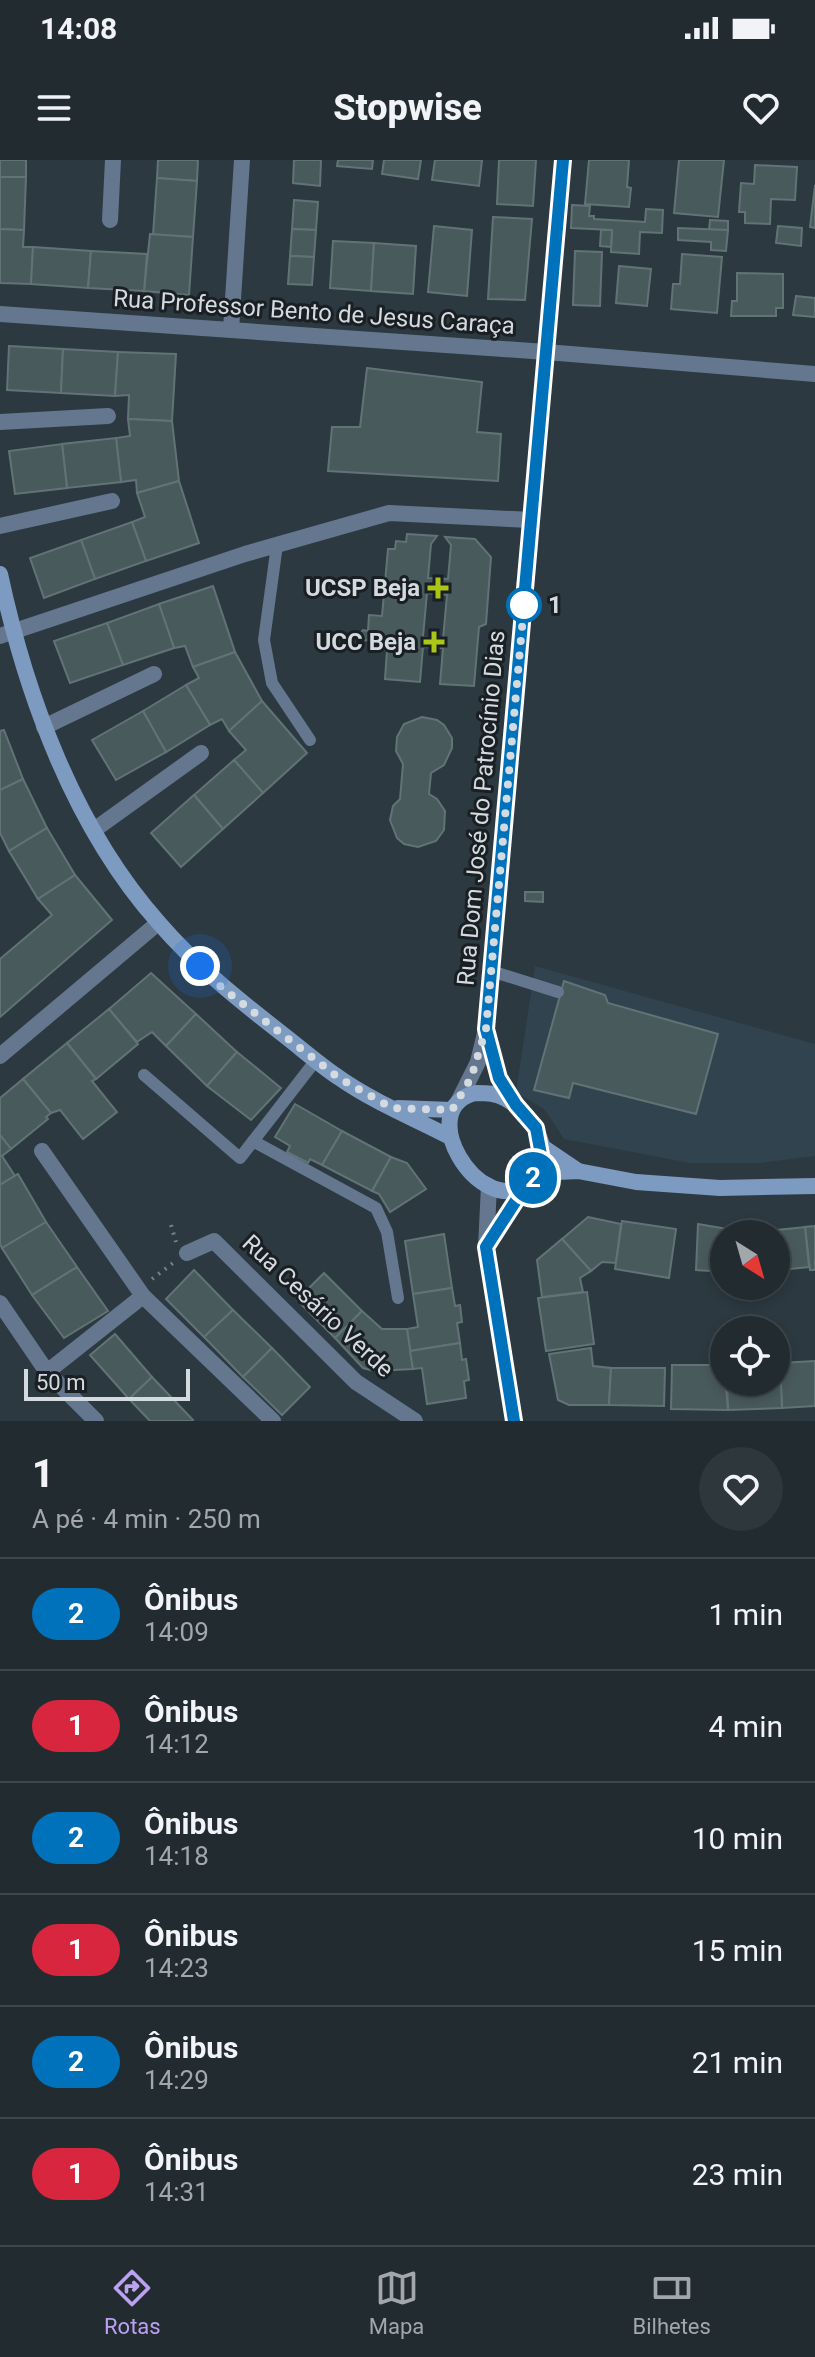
<!DOCTYPE html>
<html lang="pt">
<head>
<meta charset="utf-8">
<style>
	:root { --surface:#212b30; --page:#2d373c; --text:#f1f3f6; --muted:#a2a7ab; --line:#3e474c; --accent:#bca0f2 }
	body { margin:0; font-family:Roboto,sans-serif; background:var(--page); color:var(--text); height:100vh; display:flex; flex-direction:column; font-size:30px; white-space:nowrap }
	* { box-sizing:border-box; margin:0 }
	p { font-size:26px; color:var(--muted) }
	.icon { flex:none; width:44px; height:44px; fill:none; stroke:currentColor; stroke-width:2; stroke-linecap:round; stroke-linejoin:round }
	.map { position:relative; height:1261px; overflow:hidden }
	.details { display:flex; flex-direction:column; background:var(--surface); flex:1 }
	.details>* { flex:none }
	.badge { padding:0 16px; border-radius:26px; font-size:28px; line-height:52px }
	.needle { width:52px; rotate:143deg }
	.controls { position:absolute; left:710px; top:1060px; display:grid; gap:16px }
	.controls a { display:grid; place-items:center; width:80px; height:80px; border-radius:50%; background:var(--surface); box-shadow:0 4px 12px #0003,0 0 0 2px var(--line); font-size:40px }
	.scale { position:absolute; left:24px; bottom:20px; width:166px; box-sizing:border-box; padding-left:8px; border:4px solid #d4dbe0; border-top:0; font-size:22px; line-height:28px; white-space:nowrap; color:#d4dbe0; -webkit-text-stroke:6px #191f22; paint-order:stroke }
	.you { position:absolute; width:40px; height:40px; margin:-20px; border:6px solid #fff; border-radius:50%; background:#1a73e8; box-shadow:0 0 0 12px #1a73e833 }
	.map>.badge { position:absolute; translate:-50% -50%; box-shadow:0 0 0 4px #fff }
	.round { display:grid; place-items:center; flex:none; width:84px; height:84px; border-radius:42px; background:var(--page) }
	.head { display:flex; align-items:center; justify-content:space-between; height:136px; padding:0 32px }
	h1 { font-size:38px; font-weight:800; line-height:60px }
	ul { padding:0; list-style:none }
	li { display:flex; align-items:center; gap:24px; height:112px; padding:0 32px; border-top:2px solid var(--line) }
	li div { flex:1 }
	li b { display:block; font-size:30px }
	li em { font-style:normal }
	li .badge { min-width:88px; font-weight:700; text-align:center }
	.status { display:flex; justify-content:space-between; align-items:center; height:56px; padding:0 40px; background:var(--surface); direction:ltr }
	.status svg { height:22px; fill:currentColor }
	header { display:flex; justify-content:space-between; align-items:center; height:104px; padding:0 32px; background:var(--surface); font-size:36px; font-weight:800 }
	.menu { display:flex; justify-content:space-around; align-items:center; height:112px; border-top:2px solid var(--line); background:var(--surface); font-size:22px; color:var(--muted) }
	.menu a { display:grid; justify-items:center; gap:4px }
	.menu .current { color:var(--accent) }
	.map>svg:first-child { display:block }
</style>
</head>
<body>
<div class="status"><b>14:08</b><svg viewBox="0 0 49 12"><path d="M0 12V9h3v3zM5 12V6h3v6zM10 12V3h3v9zM15 12V0h3v12zM26 1h20v11H26zM47 4h2v5h-2z"/></svg></div>
<header><svg class="icon" aria-label="menu" viewBox="0 0 24 24"><path d="M4 6h16M4 12h16M4 18h16"/></svg>Stopwise<svg class="icon" aria-label="heart" viewBox="0 0 24 24"><path d="M12 20l-8-8c-3-5 5-10 8-4 3-6 11-1 8 4z"/></svg></header>
<div class="map">
<svg width="815" height="1261" viewBox="0 0 815 1261">
	<rect width="100%" height="100%" fill="#2c3940"/>
	<!-- built -->
	<polygon fill="#30434e" points="535,806 815,884 815,996 760,1003 690,1003 564,979 545,950 516,932"/>
	<!-- building -->
	<g fill="#495a5d" stroke="#627376" stroke-width="2" fill-rule="evenodd">
		<rect x="0" y="0" width="26" height="17"/>
		<polygon points="158,0 198,0 197,21 157,18"/>
		<polygon points="294,0 321,0 320,26 293,23"/>
		<polygon points="338,0 373,0 372,9 337,6"/>
		<polygon points="384,0 421,0 418,19 382,14"/>
		<polygon points="435,0 482,0 479,26 432,20"/>
		<polygon points="499,0 536,0 533,46 497,44"/>
		<polygon points="589,0 629,0 627,27 631,28 629,47 585,44"/>
		<polygon points="679,0 724,0 718,57 674,53"/>
		<polygon points="755,5 797,7 795,40 771,39 770,64 745,63 745,52 739,52 741,23 754,24"/>
		<polygon points="0,17 26,17 24,70 0,69"/>
		<polygon points="157,18 197,21 193,77 153,75"/>
		<polygon points="815,25 815,68 810,67"/>
		<polygon points="294,40 318,42 316,70 292,69"/>
		<polygon points="572,45 590,46 589,56 594,56 594,59 645,62 646,49 663,50 662,73 640,72 639,94 611,92 612,70 571,68"/>
		<polygon points="493,57 532,59 525,140 488,139"/>
		<polygon points="710,60 728,61 728,70 709,70"/>
		<polygon points="434,66 472,70 467,136 428,132"/>
		<polygon points="778,66 802,68 801,86 776,83"/>
		<polygon points="678,68 728,70 726,91 711,90 711,82 678,80"/>
		<polygon points="0,69 24,70 23,87 33,87 31,124 0,123"/>
		<polygon points="292,69 316,70 314,97 290,96"/>
		<polygon points="601,70 612,70 611,87 600,86"/>
		<polygon points="150,74 193,77 189,135 144,131"/>
		<polygon points="333,81 374,83 371,131 330,128"/>
		<polygon points="374,83 416,86 413,134 371,131"/>
		<polygon points="33,87 91,91 88,128 31,124"/>
		<polygon points="91,91 147,94 144,131 88,128"/>
		<polygon points="575,91 602,92 600,146 573,145"/>
		<polygon points="682,94 722,97 717,153 671,149 673,124 680,124"/>
		<polygon points="290,96 314,97 312,125 288,124"/>
		<polygon points="619,106 651,109 647,146 616,143"/>
		<polygon points="737,113 783,114 783,148 776,148 776,156 731,156 732,141 737,141"/>
		<polygon points="796,136 815,138 815,157 793,155"/>
		<polygon points="9,186 63,189 61,233 7,230"/>
		<polygon points="63,189 118,192 115,236 61,233"/>
		<polygon points="118,192 176,194 172,261 128,259 129,235 115,236"/>
		<polygon points="367,208 482,222 477,272 501,274 498,321 328,311 332,267 360,267"/>
		<polygon points="128,259 172,261 179,321 137,333 136,320 121,322 116,278 130,276"/>
		<polygon points="116,278 121,322 67,328 62,284"/>
		<polygon points="62,284 67,328 15,334 9,291"/>
		<polygon points="179,321 199,383 146,401 132,362 145,357 137,333"/>
		<polygon points="132,362 146,401 95,419 81,380"/>
		<path d="M 407,374 L 437,376 L 431,384 L 428,418 L 448,419 L 451,385 L 445,377 L 475,379 L 491,397 L 486,464 L 479,467 L 474,526 L 440,524 L 443,488 L 423,487 L 420,522 L 385,519 L 387,490 L 376,489 L 377,481 L 362,480 L 359,475 L 363,470 L 368,471 L 369,455 L 382,456 L 388,389 L 395,389 L 396,381 L 406,382 ZM 427,433 L 447,435 L 443,479 L 423,477 Z"/>
		<polygon points="81,380 95,419 44,438 30,398"/>
		<polygon points="213,426 235,492 193,507 185,486 174,488 159,444"/>
		<polygon points="159,444 174,488 123,505 107,463"/>
		<polygon points="107,463 123,505 70,523 54,481"/>
		<polygon points="235,492 262,541 229,571 222,559 210,565 186,525 199,518 193,507"/>
		<polygon points="186,525 210,565 166,592 143,551"/>
		<polygon points="262,541 307,593 263,633 234,600 246,590 229,571"/>
		<polygon points="143,551 166,592 116,620 92,580"/>
		<polygon points="422,557 437,560 444,565 452,578 452,588 444,605 431,613 429,634 437,639 445,651 444,670 436,681 418,687 404,684 397,678 390,660 393,646 400,639 403,604 396,591 397,577 404,564"/>
		<polygon points="4,570 23,619 0,630 0,571"/>
		<polygon points="234,600 263,633 223,669 194,635"/>
		<polygon points="23,619 47,668 9,691 0,673 0,630"/>
		<polygon points="194,635 223,669 181,707 151,673"/>
		<polygon points="47,668 75,715 38,739 9,691"/>
		<polygon points="75,715 112,760 0,857 0,799 52,755 38,739"/>
		<polygon points="525,732 543,732 543,742 525,741"/>
		<polygon points="151,813 196,854 166,886 152,872 137,882 109,849"/>
		<polygon points="564,821 605,835 608,843 718,874 696,954 573,923 569,938 534,930"/>
		<polygon points="109,849 138,884 96,919 67,883"/>
		<polygon points="196,854 237,892 207,926 166,886"/>
		<polygon points="67,883 96,919 92,921 117,952 83,979 60,950 51,953 23,919"/>
		<polygon points="237,892 281,928 251,960 207,926"/>
		<polygon points="23,919 51,953 46,957 48,959 11,989 0,975 0,938"/>
		<polygon points="295,944 342,971 322,1005 310,999 308,1003 287,992 290,986 275,977"/>
		<polygon points="342,971 391,997 372,1031 322,1005"/>
		<polygon points="0,975 11,989 2,996 15,1016 0,1025"/>
		<polygon points="391,997 407,1003 426,1029 390,1052 379,1034 372,1031"/>
		<polygon points="18,1014 46,1062 2,1088 0,1084 0,1025"/>
		<polygon points="588,1057 621,1064 616,1103 602,1102 591,1111 562,1079"/>
		<polygon points="622,1061 676,1069 669,1118 615,1109"/>
		<polygon points="46,1062 77,1107 32,1135 2,1088"/>
		<polygon points="698,1064 728,1069 728,1074 724,1074 724,1112 696,1110"/>
		<polygon points="815,1066 815,1110 810,1110 805,1067"/>
		<polygon points="805,1067 809,1107 780,1110 777,1070"/>
		<polygon points="757,1068 757,1074 728,1074 728,1069"/>
		<polygon points="444,1074 452,1128 413,1134 405,1081"/>
		<polygon points="562,1079 591,1111 580,1118 583,1132 542,1137 537,1100"/>
		<polygon points="77,1107 108,1151 64,1178 32,1135"/>
		<polygon points="194,1110 233,1150 204,1177 166,1139"/>
		<polygon points="324,1113 362,1151 335,1178 297,1140"/>
		<polygon points="452,1128 455,1146 460,1145 462,1162 457,1163 460,1183 410,1191 407,1169 418,1167 413,1134"/>
		<polygon points="587,1132 594,1184 546,1191 538,1138"/>
		<polygon points="233,1150 272,1188 243,1217 204,1177"/>
		<polygon points="362,1151 382,1169 407,1169 413,1209 374,1211 363,1208 335,1178"/>
		<polygon points="115,1174 152,1217 129,1239 90,1195"/>
		<polygon points="460,1183 462,1200 466,1199 469,1220 464,1221 466,1238 427,1244 422,1208 413,1209 410,1191"/>
		<polygon points="272,1188 310,1227 282,1255 243,1217"/>
		<polygon points="591,1188 593,1206 611,1208 609,1245 569,1245 558,1240 549,1194"/>
		<polygon points="815,1201 815,1246 782,1248 780,1203"/>
		<polygon points="776,1203 780,1203 782,1248 728,1250 727,1222 776,1222"/>
		<polygon points="672,1205 724,1205 728,1250 671,1249"/>
		<polygon points="611,1208 665,1208 664,1246 609,1245"/>
		<polygon points="152,1217 193,1260 192,1261 150,1261 129,1239"/>
	</g>
	<g fill="none" stroke-linecap="round" stroke-linejoin="round">
		<!-- path -->
		<g stroke="#757f85" stroke-width="4" stroke-dasharray="2 6" stroke-linecap="butt">
			<polyline points="171,1065 176,1082"/>
			<polyline points="152,1119 173,1103"/>
		</g>
		<!-- lane -->
		<g stroke="#64778f" stroke-width="12">
			<polyline points="277,385 264,480 272,523 310,580"/>
			<polyline points="491,811 558,832"/>
			<polyline points="144,915 240,998 316,900"/>
			<polyline points="253,981 376,1048 387,1072 398,1138"/>
		</g>
		<!-- street -->
		<g stroke="#64778f" stroke-width="16">
			<polyline points="110,60 113,0"/>
			<polyline points="0,154 546,192 815,214"/>
			<polyline points="231,170 242,0"/>
			<polyline points="0,262 108,256"/>
			<polyline points="0,366 112,341"/>
			<polyline points="0,476 245,394 389,353 531,360"/>
			<polyline points="44,567 154,514"/>
			<polyline points="94,670 201,593"/>
			<polyline points="487,875 499,918 516,945"/>
			<polyline points="0,896 158,763"/>
			<polyline points="459,940 478,902 486,869 563,0"/>
			<polyline points="42,991 143,1136"/>
			<polyline points="489,1026 486,1087 514,1261"/>
			<polyline points="487,1085 526,1025"/>
			<polyline points="187,1093 214,1081 356,1222 415,1261"/>
			<polyline points="0,1143 47,1212 96,1261"/>
			<polyline points="47,1212 143,1136 273,1261"/>
		</g>
		<!-- secondary -->
		<g stroke="#7d9ac1" stroke-width="16">
			<path d="M 0,414 C 26,536 75,669 159,763 C 196,806 240,841 285,876 C 303,890 320,905 338,917 C 372,941 413,958 450,977"/>
			<path d="M 476,933 C 487,933 496,933 506,939 C 534,953 561,1001 527,1025 C 478,1058 412,947 476,933 Z"/>
			<polyline points="398,948 452,950"/>
			<polyline points="541,986 578,1011"/>
			<polyline points="538,1013 578,1011 636,1022 720,1028 815,1026"/>
		</g>
	</g>
	<g fill="none" stroke-linecap="round" stroke-linejoin="round">
		<defs>
			<polyline id="line" points="514,1261 486,1087 526,1025 538,1013 542,1000 536,968 516,945 499,918 486,869 563,0"/>
		</defs>
		<!-- line casing -->
		<use href="#line" stroke="#fff" stroke-width="18"/>
		<!-- line -->
		<use href="#line" stroke="#0072bc" stroke-width="12"/>
		<!-- walk -->
		<polyline stroke="#d4dbe0" stroke-width="8" stroke-dasharray="0 14.4" points="200,806 221,827 339,918 392,948 452,950 471,918 486,869 524,445"/>
	</g>
	<!-- markers -->
	<g fill="#abc616" stroke="#191f22" stroke-width="3">
		<path d="M434 416h8v8h8v8h-8v8h-8v-8h-8v-8h8z"/>
		<path d="M430 470h8v8h8v8h-8v8h-8v-8h-8v-8h8z"/>
	</g>
	<circle fill="#fff" stroke="#0072bc" stroke-width="4" cx="524" cy="445" r="16"/>
	<g text-anchor="middle" stroke-width="6" stroke-linejoin="round" paint-order="stroke">
		<!-- street labels -->
		<g font-size="24" fill="#d4dbe0" stroke="#191f22">
			<text transform="translate(314 152) rotate(4)" y="8">Rua Professor Bento de Jesus Caraça</text>
			<text transform="translate(481 648) rotate(-85)" y="8">Rua Dom José do Patrocínio Dias</text>
			<text transform="translate(318 1146) rotate(43)" y="8">Rua Cesário Verde</text>
		</g>
		<!-- poi labels -->
		<g font-size="24" font-weight="bold" fill="#d4dbe0" stroke="#191f22" text-anchor="end">
			<text x="420" y="436">UCSP Beja</text>
			<text x="416" y="490">UCC Beja</text>
		</g>
		<!-- stop labels -->
		<g font-size="24" font-weight="bold" fill="#d4dbe0" stroke="#191f22" text-anchor="start">
			<text x="548" y="453">1</text>
		</g>
	</g>
</svg>
<div class="controls">
<a><svg class="needle" viewBox="-14 -14 28 28"><path d="M0-13l5 13h-10z" fill="#e53935"/><path d="M0 13l5-13h-10z" fill="#a2a7ab"/></svg></a>
<a><svg class="icon" aria-label="locate" viewBox="0 0 24 24"><circle cx="12" cy="12" r="6"/><path d="M12 2v4M12 18v4M2 12h4M18 12h4"/></svg></a>
</div>
<div class="scale">50 m</div>
<div class="you" style="left:200px;top:806px"></div>
<b class="badge" style="left:533px;top:1018px;background:#0072bc;color:#fff">2</b>
</div>
<section class="details">
<div class="head"><div><h1>1</h1><p>A pé · 4 min · 250 m</p></div><a class="round"><svg class="icon" aria-label="heart" viewBox="0 0 24 24"><path d="M12 20l-8-8c-3-5 5-10 8-4 3-6 11-1 8 4z"/></svg></a></div>
<ul>
<li><span class="badge" style="background:#0072bc;color:#fff">2</span><div><b>Ônibus</b><p>14:09</p></div><em>1 min</em></li>
<li><span class="badge" style="background:#d7263d;color:#fff">1</span><div><b>Ônibus</b><p>14:12</p></div><em>4 min</em></li>
<li><span class="badge" style="background:#0072bc;color:#fff">2</span><div><b>Ônibus</b><p>14:18</p></div><em>10 min</em></li>
<li><span class="badge" style="background:#d7263d;color:#fff">1</span><div><b>Ônibus</b><p>14:23</p></div><em>15 min</em></li>
<li><span class="badge" style="background:#0072bc;color:#fff">2</span><div><b>Ônibus</b><p>14:29</p></div><em>21 min</em></li>
<li><span class="badge" style="background:#d7263d;color:#fff">1</span><div><b>Ônibus</b><p>14:31</p></div><em>23 min</em></li>
</ul>
</section>
<nav class="menu">
<a class="current"><svg class="icon" aria-label="directions" viewBox="0 0 24 24"><path d="M12 3l9 9-9 9-9-9zM9 14v-3h6M13 9l2 2-2 2"/></svg>Rotas</a>
<a><svg class="icon" aria-label="map" viewBox="0 0 24 24"><path d="M3 6l6-2 6 2 6-2v14l-6 2-6-2-6 2zM9 4v14M15 6v14"/></svg>Mapa</a>
<a><svg class="icon" aria-label="tickets" viewBox="0 0 24 24"><path d="M3 7h18v10H3zM15 7v10"/></svg>Bilhetes</a>
</nav>
</body>
</html>
